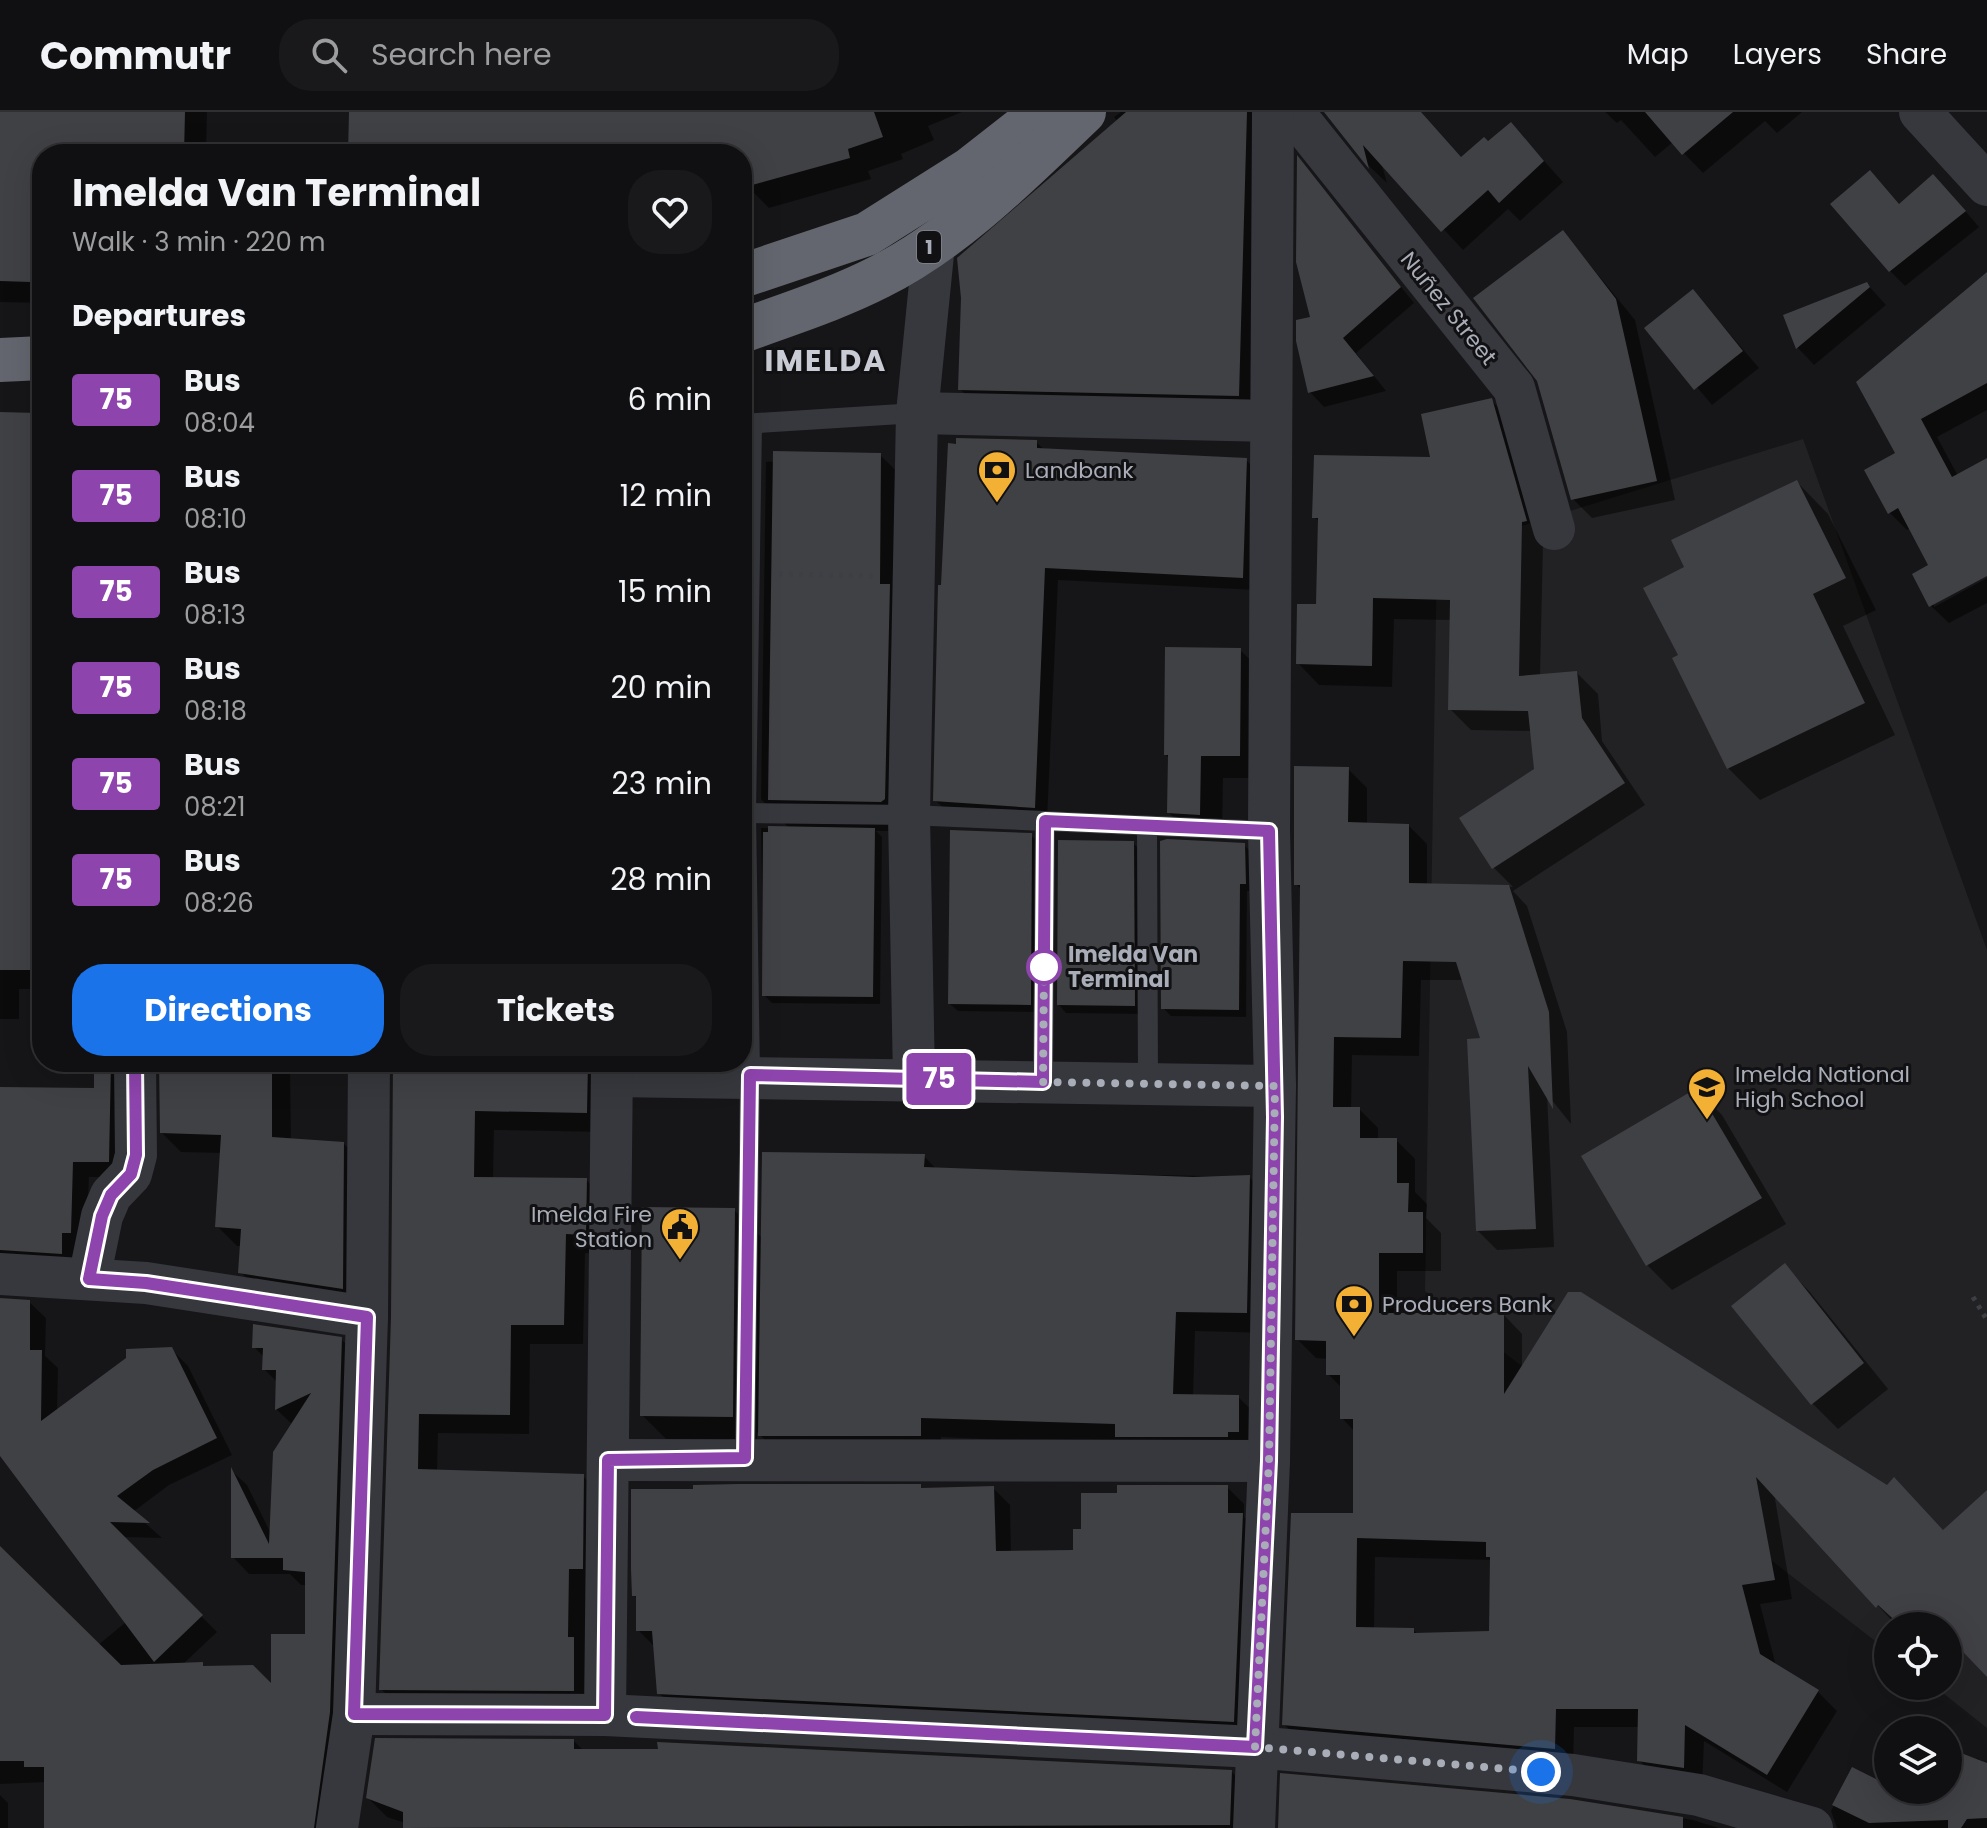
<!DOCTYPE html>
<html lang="en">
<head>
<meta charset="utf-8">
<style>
	:root { --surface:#101012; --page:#19191b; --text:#f1f3f6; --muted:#9c9d9f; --line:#303032; --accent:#1a73e8 }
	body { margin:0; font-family:Poppins,sans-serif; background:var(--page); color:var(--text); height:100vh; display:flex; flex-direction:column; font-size:30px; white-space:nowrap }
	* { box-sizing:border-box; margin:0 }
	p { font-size:26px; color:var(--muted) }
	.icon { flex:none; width:44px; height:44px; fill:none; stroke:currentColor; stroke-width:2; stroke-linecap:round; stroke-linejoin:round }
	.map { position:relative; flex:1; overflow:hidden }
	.sheet { position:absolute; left:32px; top:32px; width:720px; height:928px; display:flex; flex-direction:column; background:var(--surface); border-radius:32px; box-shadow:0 8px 32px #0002,0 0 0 2px var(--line) }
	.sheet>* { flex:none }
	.badge { padding:0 16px; border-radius:6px; font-size:28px; line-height:52px }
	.fabs { position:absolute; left:1874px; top:1500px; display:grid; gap:16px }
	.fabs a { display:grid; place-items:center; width:88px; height:88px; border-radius:50%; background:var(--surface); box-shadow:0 8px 32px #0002,0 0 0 2px var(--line); font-size:40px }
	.you { position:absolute; width:40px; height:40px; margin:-20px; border:6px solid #fff; border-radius:50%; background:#1a73e8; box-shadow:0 0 0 12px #1a73e833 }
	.map>.badge { position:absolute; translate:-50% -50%; box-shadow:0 0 0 4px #fff }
	h2 { padding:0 40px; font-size:30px; line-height:72px }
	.round { display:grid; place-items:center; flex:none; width:84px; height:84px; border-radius:32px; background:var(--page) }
	.head { display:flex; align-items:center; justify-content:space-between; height:136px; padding:0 40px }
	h1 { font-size:38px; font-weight:700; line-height:60px }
	.cta { display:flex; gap:16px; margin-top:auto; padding:16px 40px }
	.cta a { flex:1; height:92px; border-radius:32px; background:var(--accent); color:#fff; font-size:32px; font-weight:700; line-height:92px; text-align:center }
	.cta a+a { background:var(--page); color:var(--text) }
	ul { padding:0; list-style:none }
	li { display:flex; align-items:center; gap:24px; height:96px; padding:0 40px }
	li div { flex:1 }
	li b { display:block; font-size:30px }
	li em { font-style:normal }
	li .badge { min-width:88px; font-weight:700; text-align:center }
	header { display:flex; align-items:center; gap:48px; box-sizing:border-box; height:112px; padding:0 40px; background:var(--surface); border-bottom:2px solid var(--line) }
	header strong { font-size:38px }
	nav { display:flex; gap:44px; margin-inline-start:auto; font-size:28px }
	.search { width:560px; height:72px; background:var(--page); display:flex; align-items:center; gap:20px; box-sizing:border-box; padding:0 28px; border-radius:32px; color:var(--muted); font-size:30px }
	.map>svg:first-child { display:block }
</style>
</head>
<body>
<header>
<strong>Commutr</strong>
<div class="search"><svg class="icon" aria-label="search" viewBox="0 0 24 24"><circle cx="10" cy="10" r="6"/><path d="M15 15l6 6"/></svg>Search here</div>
<nav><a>Map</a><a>Layers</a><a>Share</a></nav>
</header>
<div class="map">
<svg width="1987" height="1716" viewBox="0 0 1987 1716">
	<rect width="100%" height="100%" fill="#161618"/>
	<!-- built -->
	<polygon fill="#222225" points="1803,327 1987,838 1987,1616 1934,1574 1948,1574 1948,1514 1888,1514 1888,1539 1425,1179 1437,440"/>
	<!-- shadow -->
	<g fill="#0007" fill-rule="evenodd">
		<polygon points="0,0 207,0 206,42 42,42 42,191 0,190"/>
		<polygon points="409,0 962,0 928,14 934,28 901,42 903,47 868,59 871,67 769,96 752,79 742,81 742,42 350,42"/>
		<polygon points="1121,0 1267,0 1258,303 980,297 960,277 1117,9 1114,5"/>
		<polygon points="1326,0 1404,0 1462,47 1511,12 1563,70 1520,109 1508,97 1463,138 1381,50 1387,71 1371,56"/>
		<polygon points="1605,0 1802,0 1777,21 1765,9 1703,61 1673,30 1655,45 1621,8 1617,11"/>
		<polygon points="1299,48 1414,191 1356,241 1386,279 1324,295 1310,280 1313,206"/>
		<polygon points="1948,79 1979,115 1905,174 1890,159 1900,94"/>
		<polygon points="1563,120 1635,208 1675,388 1592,406 1573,387 1539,268"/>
		<polygon points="1987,163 1987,298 1937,325 1958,364 1987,349 1987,462 1934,490 1934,495 1987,466 1987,491 1949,511 1931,494 1931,454 1911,416 1907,418 1890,401 1898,342"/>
		<polygon points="1867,172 1886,193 1814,253 1798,236 1785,205"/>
		<polygon points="1693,179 1759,256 1712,293 1647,216"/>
		<path d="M 1491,288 L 1512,310 L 1543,431 L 1540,564 L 1577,561 L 1598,582 L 1602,629 L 1645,693 L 1513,779 L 1527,794 L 1567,920 L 1571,1012 L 1547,982 L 1554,1135 L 1497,1138 L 1478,1119 L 1483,928 L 1464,868 L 1421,868 L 1419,944 L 1352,943 L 1351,997 L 1359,997 L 1378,1016 L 1378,1028 L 1396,1028 L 1415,1047 L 1415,1080 L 1427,1092 L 1426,1106 L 1441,1121 L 1441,1159 L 1397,1159 L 1397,1203 L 1504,1203 L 1522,1222 L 1522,1257 L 1943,1420 L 1987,1380 L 1987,1562 L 1958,1532 L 1948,1542 L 1948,1514 L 1896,1513 L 1774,1381 L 1792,1487 L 1760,1492 L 1776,1554 L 1818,1580 L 1837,1599 L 1787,1680 L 1704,1629 L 1702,1674 L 1658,1667 L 1639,1648 L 1639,1615 L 1574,1615 L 1573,1655 L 1303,1632 L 1284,1612 L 1355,1403 L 1355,1320 L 1342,1306 L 1342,1276 L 1328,1262 L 1328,1247 L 1316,1246 L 1297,1227 L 1302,778 L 1296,772 L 1348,657 L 1367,676 L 1367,712 L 1408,713 L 1427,732 L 1427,773 L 1513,775 L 1494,756 L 1461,707 L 1536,658 L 1533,619 L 1471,618 L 1450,597 L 1452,508 L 1394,507 L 1392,575 L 1319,573 L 1298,551 L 1318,494 L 1320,410 L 1314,405 L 1433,347 ZM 1375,1445 L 1492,1448 L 1491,1521 L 1419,1523 L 1413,1518 L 1374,1517 Z"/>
		<polygon points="0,300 42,301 42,877 19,877 19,907 0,907"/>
		<polygon points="1036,330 1045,338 1246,348 1259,361 1256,478 1058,468 1047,708 949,701 935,688 943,475"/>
		<polygon points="880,343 913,375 917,719 876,719 882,725 880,892 772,891 764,883 761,716 790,717 761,687 766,350"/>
		<polygon points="1797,370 1828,402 1876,498 1843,514 1895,623 1760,688 1728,656 1681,544 1686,456"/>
		<polygon points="1240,538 1263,560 1262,666 1223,666 1222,725 1192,723 1169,701 1170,647 1166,643"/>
		<polygon points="1031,723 1039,731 1038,900 958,899 950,892"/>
		<polygon points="1133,731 1141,739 1142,902 1066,901 1059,893"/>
		<polygon points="1244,733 1252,741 1253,779 1247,779 1246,905 1171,904 1163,896"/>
		<polygon points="161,950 375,950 368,957 290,957 291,1028 344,1032 363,1051 362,1196 260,1180 241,1160 242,1134 237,1134 217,1114 222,1041 181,1040 162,1021"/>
		<polygon points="395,950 613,950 606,1020 494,1018 493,1067 586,1068 606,1088 605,1142 585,1141 583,1232 530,1232 529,1322 438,1321 437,1360 583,1364 602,1384 593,1598 401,1597 381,1577 393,1205"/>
		<polygon points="110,952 126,968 125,1065 89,1065 86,1136 77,1157 0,1161 0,977 96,978"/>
		<polygon points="1697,978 1722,1003 1786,1112 1672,1178 1647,1153"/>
		<polygon points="924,1044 937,1058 1249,1065 1269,1086 1267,1221 1195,1219 1193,1284 1238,1285 1259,1305 1258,1340 941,1325 941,1344 781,1344 757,1320 757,1329 667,1328 642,1303 734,1098 763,1127"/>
		<polygon points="1784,1154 1809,1179 1888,1277 1838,1317 1813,1292 1734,1194"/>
		<polygon points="0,1186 29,1190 46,1206 45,1244 58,1256 57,1300 171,1237 188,1254 232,1343 169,1373 133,1400 162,1426 122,1425 217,1520 181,1554 273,1576 307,1524 307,1473 301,1473 290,1462 249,1462 233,1445 233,1360 247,1373 272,1424 293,1313 277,1298 278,1271 264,1257 265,1246 254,1235 341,1227 358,1244 330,1716 46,1716 46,1670 0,1672 0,1435 92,1538 126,1510 0,1341"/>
		<polygon points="1227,1375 1244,1392 1244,1405 1259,1420 1250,1626 676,1598 659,1581 655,1535 638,1518 638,1488 634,1483 993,1376 1010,1393 1011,1441 1075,1440 1083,1419"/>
		<polygon points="574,1629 584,1639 1232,1660 1250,1679 1251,1716 405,1716 405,1711 387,1705 368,1686"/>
		<polygon points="1948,1638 1975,1649 1977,1646 1987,1653 1987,1716 1837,1716 1831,1699 1853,1657 1888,1678 1948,1678"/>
		<polygon points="1282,1663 1570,1689 1693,1708 1719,1716 1278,1716"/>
		<polygon points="0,1683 8,1691 8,1716 0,1716"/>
	</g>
	<!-- building -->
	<g fill="#404145" fill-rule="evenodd">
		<polygon points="0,0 185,0 184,42 42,42 42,166 30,165 30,170 0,169"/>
		<polygon points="349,0 874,0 883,25 848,37 850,46 745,75 742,42 348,42"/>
		<polygon points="1126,0 1247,0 1239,284 958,278 961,186 957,146"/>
		<polygon points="1324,0 1421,0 1461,45 1484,25 1488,29 1511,10 1544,49 1499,91 1488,78 1441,120 1363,33 1369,57"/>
		<polygon points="1645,0 1733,0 1682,43"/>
		<polygon points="1297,43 1401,175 1343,226 1374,264 1308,281 1296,229 1296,208 1310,205 1296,150"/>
		<polygon points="1870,58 1899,92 1933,62 1966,99 1889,160 1830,92"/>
		<polygon points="1563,118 1616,187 1657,369 1571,388 1537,269 1473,186"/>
		<polygon points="1987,160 1987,271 1921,307 1952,365 1987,346 1987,464 1929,495 1912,462 1928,453 1898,396 1888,402 1864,358 1895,341 1856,270"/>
		<polygon points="1867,170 1870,175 1796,237 1783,203"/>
		<polygon points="1693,177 1743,239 1694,278 1644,216"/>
		<polygon points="1492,286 1527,409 1522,410 1519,564 1577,559 1582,606 1625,671 1492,757 1459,706 1534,657 1528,599 1448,598 1450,488 1373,486 1372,554 1296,552 1297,492 1316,492 1318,406 1312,406 1314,343 1430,345 1421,302"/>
		<polygon points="0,300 42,301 42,858 0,858"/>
		<polygon points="956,326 1037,328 1037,336 1247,346 1243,466 1045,456 1035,696 933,689 938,473 941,473 948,331 956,332"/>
		<polygon points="773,339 881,341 880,472 890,472 885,687 881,690 768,688"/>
		<polygon points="1797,368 1846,466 1813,482 1865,591 1727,657 1672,546 1678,543 1643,476 1684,455 1671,428"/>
		<polygon points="1165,535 1241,536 1240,644 1201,644 1200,703 1167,701 1168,643 1164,643"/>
		<path d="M 1294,654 L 1349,655 L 1348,710 L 1409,712 L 1409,771 L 1509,773 L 1549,900 L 1553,997 L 1528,954 L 1536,1117 L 1476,1119 L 1467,927 L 1480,926 L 1456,850 L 1403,849 L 1401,926 L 1334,925 L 1333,995 L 1360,995 L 1360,1026 L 1397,1026 L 1397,1071 L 1409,1071 L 1408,1100 L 1423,1100 L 1423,1141 L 1379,1141 L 1379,1201 L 1504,1201 L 1504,1282 L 1568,1180 L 1581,1180 L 1887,1373 L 1894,1365 L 1943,1418 L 1987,1378 L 1987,1565 L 1948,1524 L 1948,1514 L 1901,1514 L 1878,1493 L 1876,1496 L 1756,1365 L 1775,1468 L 1742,1473 L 1760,1542 L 1819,1578 L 1767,1663 L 1685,1613 L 1684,1656 L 1637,1649 L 1638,1597 L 1556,1597 L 1555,1637 L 1282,1613 L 1291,1401 L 1353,1401 L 1353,1307 L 1340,1307 L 1340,1263 L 1326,1263 L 1326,1229 L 1295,1228 L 1300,773 L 1294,773 ZM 1357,1426 L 1486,1430 L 1486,1445 L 1490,1445 L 1489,1519 L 1414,1521 L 1414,1516 L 1356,1515 Z"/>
		<polygon points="768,714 875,716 873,885 762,884 763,720 768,720"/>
		<polygon points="950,718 1032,721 1031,893 948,892"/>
		<polygon points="1167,727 1245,731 1246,772 1240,772 1239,898 1161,897 1160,729"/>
		<polygon points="1058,728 1134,729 1135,894 1057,893"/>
		<polygon points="94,950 111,950 109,1050 73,1050 71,1121 62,1121 62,1142 0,1138 0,975 94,976"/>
		<polygon points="159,950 272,950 272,1025 344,1030 343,1177 238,1161 241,1117 215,1115 221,1023 160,1021"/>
		<polygon points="393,950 588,950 587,1001 475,999 474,1065 587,1066 586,1123 566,1122 564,1213 511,1213 510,1303 419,1302 418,1357 584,1362 583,1457 569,1457 568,1525 574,1525 574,1579 379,1578 391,1205"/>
		<polygon points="1697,976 1762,1086 1646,1154 1581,1044"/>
		<polygon points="762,1040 925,1042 924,1055 1193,1065 1250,1063 1247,1201 1176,1200 1173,1282 1239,1283 1239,1320 1228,1320 1228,1325 1115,1325 1115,1312 921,1306 921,1324 758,1324"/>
		<polygon points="642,1095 735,1096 733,1305 640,1304"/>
		<polygon points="1785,1151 1864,1251 1811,1293 1731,1194"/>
		<polygon points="0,1186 30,1188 30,1238 42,1238 41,1309 126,1246 126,1237 172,1235 217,1326 153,1358 117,1384 150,1411 110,1410 203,1503 154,1550 0,1344"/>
		<polygon points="253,1212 342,1225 330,1600 314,1716 44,1716 44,1655 24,1655 24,1649 0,1649 0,1434 121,1553 203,1550 203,1554 253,1553 271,1571 271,1522 305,1522 305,1460 283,1458 283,1446 231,1446 231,1355 269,1432 273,1340 311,1281 275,1298 276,1258 262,1258 263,1236 252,1236"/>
		<polygon points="921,1372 921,1376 994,1374 996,1439 1073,1438 1073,1417 1081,1417 1081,1381 1117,1381 1117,1373 1228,1373 1228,1401 1243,1401 1234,1610 657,1582 652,1519 636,1519 636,1484 632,1484 631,1457 631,1377 693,1377 693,1373 738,1372"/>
		<polygon points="375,1626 574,1627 574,1637 658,1637 657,1630 1232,1658 1230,1713 403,1716 403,1700 366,1686"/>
		<polygon points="1948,1636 1987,1651 1987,1706 1967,1707 1961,1716 1948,1716 1948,1708 1869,1711 1832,1693 1852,1655 1888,1673 1888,1678 1948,1678"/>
		<polygon points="1280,1661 1570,1687 1683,1705 1683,1716 1278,1716"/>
	</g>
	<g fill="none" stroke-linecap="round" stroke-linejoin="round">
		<!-- path -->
		<g stroke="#3d3f44" stroke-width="5" stroke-dasharray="4 6" stroke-linecap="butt">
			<polyline points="779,462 873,464"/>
			<polyline points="1973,1185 1987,1208"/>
		</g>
		<!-- lane -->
		<g stroke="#37383d" stroke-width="20">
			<polyline points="742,312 917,301"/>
			<polyline points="746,701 909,703 1269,719"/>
			<polyline points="1147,714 1148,972"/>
			<polyline points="1043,970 1045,709"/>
			<polyline points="745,1346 750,963 746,701 752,311"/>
		</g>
		<!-- street -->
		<g stroke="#37383d" stroke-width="42">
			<polyline points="1293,0 1514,276 1554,417"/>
			<polyline points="1920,0 1987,73"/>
			<polyline points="917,301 1271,309"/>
			<polyline points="612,964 1275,974"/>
			<polyline points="914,967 909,703 917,301 934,132"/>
			<polyline points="0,1162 146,1171 367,1205"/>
			<polyline points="89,1167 102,1104 111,1083 131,1062 136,1043 135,950"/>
			<polyline points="608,1348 1269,1349"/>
			<polyline points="354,1602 605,1603 1255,1635 1573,1663 1699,1683 1812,1716"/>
			<polyline points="605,1603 612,950"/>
			<polyline points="337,1716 354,1602 367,1205 369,950"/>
			<polyline points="1254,1716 1269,1349 1275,974 1269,719 1273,0"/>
		</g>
		<!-- highway -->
		<g stroke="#63666e" stroke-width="44">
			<polyline points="742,164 867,122 970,57 1043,0"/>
			<path d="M 742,219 C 788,202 836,187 879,165 C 957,126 1022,59 1084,0"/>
			<polyline points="0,248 42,246"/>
		</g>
	</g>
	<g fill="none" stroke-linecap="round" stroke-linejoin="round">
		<defs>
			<polyline id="line" points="135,950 136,1043 131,1062 111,1083 102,1104 89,1167 146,1171 367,1205 354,1602 605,1603 608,1348 745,1346 750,963 1043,970 1045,709 1269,719 1275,1005 1269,1349 1255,1635 636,1605"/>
		</defs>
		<!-- line casing -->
		<use href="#line" stroke="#fff" stroke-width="18"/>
		<!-- line -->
		<use href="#line" stroke="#8e44ad" stroke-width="12"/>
		<!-- walk -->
		<polyline stroke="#a8adb8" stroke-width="8" stroke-dasharray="0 14.4" points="1044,855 1043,970 1275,974 1269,1349 1255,1635 1541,1660"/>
	</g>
	<!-- icons -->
	<defs>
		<symbol id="bank-pin" viewBox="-11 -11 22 30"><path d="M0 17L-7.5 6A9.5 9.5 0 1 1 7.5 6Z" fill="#f2b134" stroke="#111113"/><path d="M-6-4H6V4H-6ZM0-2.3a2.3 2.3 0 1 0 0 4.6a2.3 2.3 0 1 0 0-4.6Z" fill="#111"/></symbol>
		<symbol id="school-pin" viewBox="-11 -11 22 30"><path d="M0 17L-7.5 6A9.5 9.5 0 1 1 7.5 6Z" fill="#f2b134" stroke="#111113"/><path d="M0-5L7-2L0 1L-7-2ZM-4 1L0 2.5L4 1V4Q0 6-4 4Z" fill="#111"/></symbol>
		<symbol id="civic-pin" viewBox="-11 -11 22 30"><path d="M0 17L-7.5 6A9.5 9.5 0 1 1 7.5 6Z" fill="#f2b134" stroke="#111113"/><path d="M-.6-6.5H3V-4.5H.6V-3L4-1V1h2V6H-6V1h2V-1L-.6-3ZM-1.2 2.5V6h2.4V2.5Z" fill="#111"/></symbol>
	</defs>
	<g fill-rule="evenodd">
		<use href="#bank-pin" x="975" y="336" width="44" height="60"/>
		<use href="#school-pin" x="1685" y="953" width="44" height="60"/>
		<use href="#civic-pin" x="658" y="1093" width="44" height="60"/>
		<use href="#bank-pin" x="1332" y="1170" width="44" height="60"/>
	</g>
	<!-- markers -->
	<circle fill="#fff" stroke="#8e44ad" stroke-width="4" cx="1044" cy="855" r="16"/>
	<g text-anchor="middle" stroke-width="6" stroke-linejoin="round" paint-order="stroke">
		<!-- shield labels -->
		<rect fill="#111113" stroke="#7b7e86" stroke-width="2" x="917" y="119" width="24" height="32" rx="6"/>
		<g font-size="20" font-weight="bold" fill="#a8adb8">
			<text x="929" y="142">1</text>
		</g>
		<!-- street labels -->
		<g font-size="22" fill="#a8adb8" stroke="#111113">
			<text transform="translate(1449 196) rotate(51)" y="8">Nuñez Street</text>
		</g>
		<!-- poi labels -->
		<g font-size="22" fill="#a8adb8" stroke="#111113" text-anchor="start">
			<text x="1025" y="366">Landbank</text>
			<text x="1735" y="970">Imelda National<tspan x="1735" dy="25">High School</tspan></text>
			<text x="652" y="1110" text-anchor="end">Imelda Fire<tspan x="652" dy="25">Station</tspan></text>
			<text x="1382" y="1200">Producers Bank</text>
		</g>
		<!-- stop labels -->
		<g font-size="22" font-weight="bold" fill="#a8adb8" stroke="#111113" text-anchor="start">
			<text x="1068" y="850">Imelda Van<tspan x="1068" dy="25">Terminal</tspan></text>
		</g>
		<!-- district labels -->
		<g font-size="30" font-weight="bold" letter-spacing="2" fill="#c9ccd4" stroke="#111113">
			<text x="826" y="259">IMELDA</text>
		</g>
	</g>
</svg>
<div class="fabs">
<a><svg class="icon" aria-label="locate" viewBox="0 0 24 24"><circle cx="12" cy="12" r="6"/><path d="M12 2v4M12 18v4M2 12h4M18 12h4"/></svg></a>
<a><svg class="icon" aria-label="layers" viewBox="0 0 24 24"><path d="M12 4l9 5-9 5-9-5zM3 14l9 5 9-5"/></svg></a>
</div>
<div class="you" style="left:1541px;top:1660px"></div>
<b class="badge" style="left:939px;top:967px;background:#8e44ad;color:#fff">75</b>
<section class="sheet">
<div class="head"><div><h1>Imelda Van Terminal</h1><p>Walk · 3 min · 220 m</p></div><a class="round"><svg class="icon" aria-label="heart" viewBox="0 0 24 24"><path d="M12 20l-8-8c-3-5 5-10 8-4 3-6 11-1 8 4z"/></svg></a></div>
<h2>Departures</h2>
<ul>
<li><span class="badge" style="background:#8e44ad;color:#fff">75</span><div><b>Bus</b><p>08:04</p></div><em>6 min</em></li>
<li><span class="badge" style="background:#8e44ad;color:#fff">75</span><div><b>Bus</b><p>08:10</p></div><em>12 min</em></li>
<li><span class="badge" style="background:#8e44ad;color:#fff">75</span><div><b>Bus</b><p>08:13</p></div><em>15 min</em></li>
<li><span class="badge" style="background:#8e44ad;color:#fff">75</span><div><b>Bus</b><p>08:18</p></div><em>20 min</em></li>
<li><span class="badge" style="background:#8e44ad;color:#fff">75</span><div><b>Bus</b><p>08:21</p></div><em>23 min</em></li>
<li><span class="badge" style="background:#8e44ad;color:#fff">75</span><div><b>Bus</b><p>08:26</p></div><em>28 min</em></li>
</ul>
<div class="cta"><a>Directions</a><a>Tickets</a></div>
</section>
</div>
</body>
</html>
